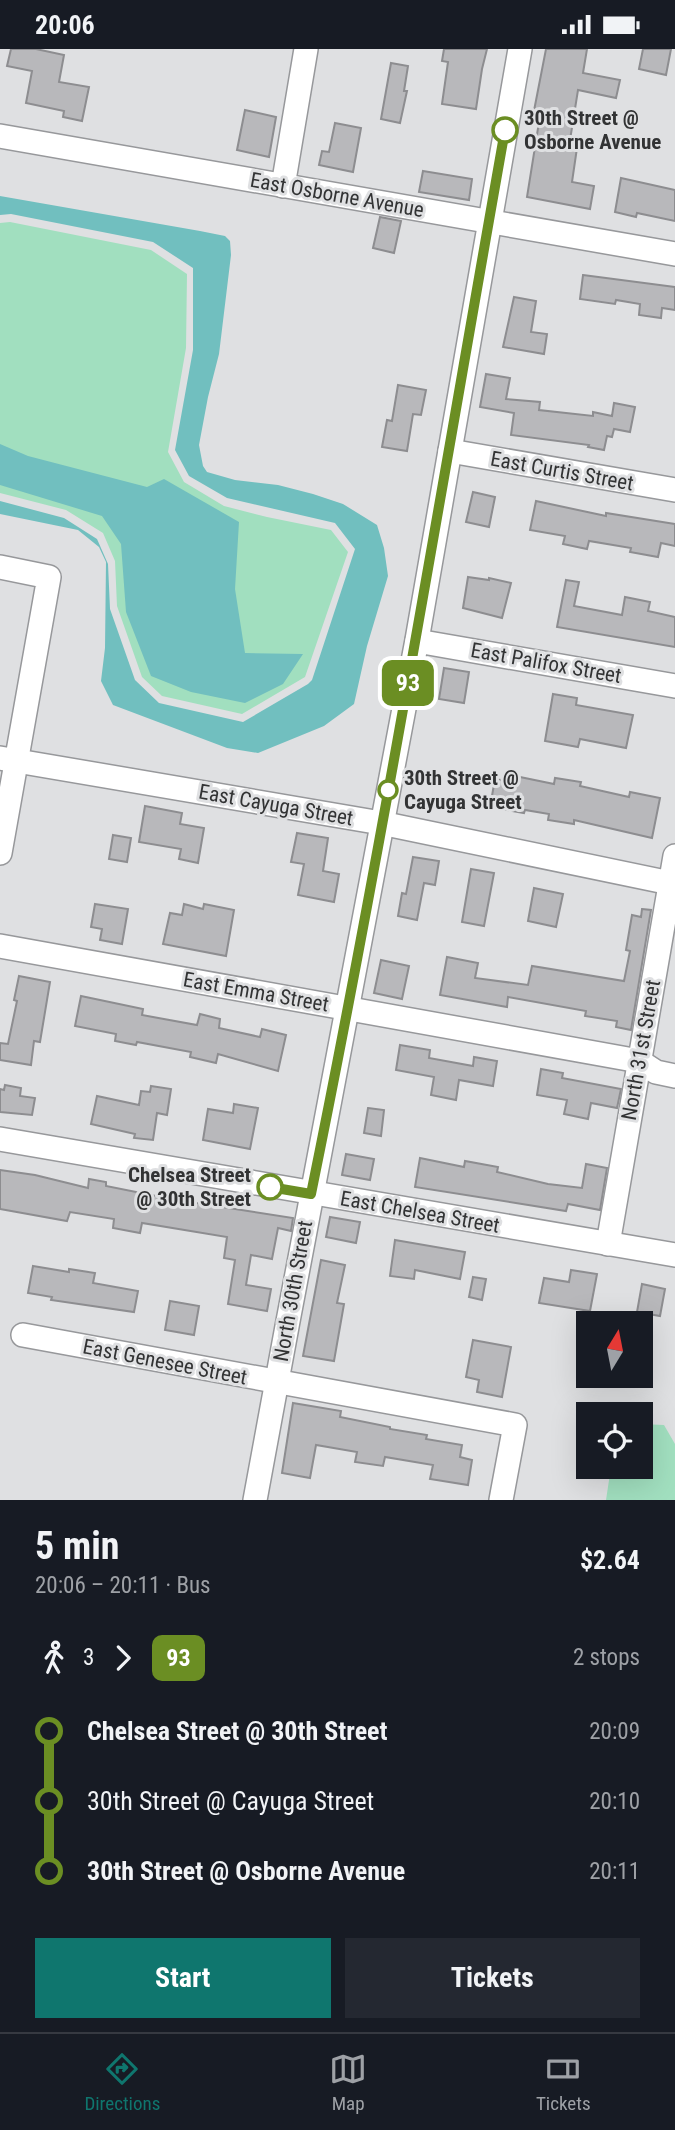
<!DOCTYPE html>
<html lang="en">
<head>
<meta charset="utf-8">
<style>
	:root { --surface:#171b24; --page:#242831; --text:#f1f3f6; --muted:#9ea1a6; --line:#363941; --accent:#0f766e }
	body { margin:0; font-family:"Roboto Condensed",sans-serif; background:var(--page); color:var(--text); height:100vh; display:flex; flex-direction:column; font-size:26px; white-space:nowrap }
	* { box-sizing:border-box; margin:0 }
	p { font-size:23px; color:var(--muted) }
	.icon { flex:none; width:38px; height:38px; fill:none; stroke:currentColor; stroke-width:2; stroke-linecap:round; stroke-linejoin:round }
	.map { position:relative; height:1451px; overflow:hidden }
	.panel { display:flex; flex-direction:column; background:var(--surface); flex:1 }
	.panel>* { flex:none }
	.badge { padding:0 14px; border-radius:10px; font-size:24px; line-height:46px }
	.needle { width:46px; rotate:10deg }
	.controls { position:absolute; left:576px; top:1262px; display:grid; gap:14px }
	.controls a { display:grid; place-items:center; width:77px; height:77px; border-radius:0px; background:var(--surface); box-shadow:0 7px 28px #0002; font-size:35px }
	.map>.badge { position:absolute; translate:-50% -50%; box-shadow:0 0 0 4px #fff }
	.legs { display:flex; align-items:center; gap:10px; height:77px; padding:0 35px; font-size:23px }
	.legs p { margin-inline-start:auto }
	.summary { display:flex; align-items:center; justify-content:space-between; height:119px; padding:0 35px }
	h1 { font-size:38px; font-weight:700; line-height:52px }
	.action { display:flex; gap:14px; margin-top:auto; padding:14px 35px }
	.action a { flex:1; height:80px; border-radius:0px; background:var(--accent); color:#fff; font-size:28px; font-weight:700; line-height:80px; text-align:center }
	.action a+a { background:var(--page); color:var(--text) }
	ul { padding:0 35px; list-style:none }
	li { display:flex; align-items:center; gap:24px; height:70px; font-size:26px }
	li i { display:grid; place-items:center; width:10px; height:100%; margin:0 9px; background:currentColor }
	li i::after { content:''; width:18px; height:18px; margin:-9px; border:5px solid; border-radius:50%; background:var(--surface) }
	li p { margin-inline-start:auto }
	li:first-child i { background:linear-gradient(#0000 50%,currentColor 0) }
	li:last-child i { background:linear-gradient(currentColor 50%,#0000 0) }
	.status { display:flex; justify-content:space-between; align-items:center; height:49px; padding:0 35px; background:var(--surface); direction:ltr }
	.status svg { height:19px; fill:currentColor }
	.tab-bar { display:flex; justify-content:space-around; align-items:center; height:98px; border-top:2px solid var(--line); background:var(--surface); font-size:19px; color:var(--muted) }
	.tab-bar a { display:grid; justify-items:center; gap:4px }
	.tab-bar .active { color:var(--accent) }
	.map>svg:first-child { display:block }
</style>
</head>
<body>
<div class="status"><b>20:06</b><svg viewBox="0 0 49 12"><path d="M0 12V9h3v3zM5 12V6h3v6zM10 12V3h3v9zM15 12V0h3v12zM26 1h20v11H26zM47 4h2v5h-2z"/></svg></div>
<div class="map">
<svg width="675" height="1451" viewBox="0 0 675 1451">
	<rect width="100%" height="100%" fill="#dfe0e2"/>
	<!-- green -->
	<g fill="#a1dfbf">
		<polygon points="10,173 151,201 187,225 186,299 168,403 184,433 224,457 267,468 331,481 348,503 305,628 242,665 162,647 142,628 117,557 115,512 103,484 66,461 0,444 0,174"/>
		<polygon points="641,1375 664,1376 675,1395 675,1451 606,1451 611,1418 640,1418"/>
	</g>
	<!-- water -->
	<g fill="#71bfbf">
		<polygon points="0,147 200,182 225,187 230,192 231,206 219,305 208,348 199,396 203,417 207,423 235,431 278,436 313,445 343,455 377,476 384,499 388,527 367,597 354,655 324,677 258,704 227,699 113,656 101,632 105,599 106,513 99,498 78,481 0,465 0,452 64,469 97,490 108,515 110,560 135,631 159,654 243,673 308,635 312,631 355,500 335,474 227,449 189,427 175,401 193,301 193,219 153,193 11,165 0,166"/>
		<polygon points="0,395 28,407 147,438 164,430 239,473 235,540 245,604 303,605 283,635 245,654 191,643 151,627 126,563 121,495 102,467 0,436"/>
	</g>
	<!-- building -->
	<g fill="#b8b8bb" stroke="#8d8d90" stroke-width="2">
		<polygon points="11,0 36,0 64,6 59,33 89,38 82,72 63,68 64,62 26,54 32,22 7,17"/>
		<polygon points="444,0 487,0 482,20 476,60 442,55 448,13 442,12"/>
		<polygon points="546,0 587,0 583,24 620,31 616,49 578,41 570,91 578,92 572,133 594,137 590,160 527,148 539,73 532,72"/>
		<polygon points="643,0 671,0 666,26 639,20"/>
		<polygon points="391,14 408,17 404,42 407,42 400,74 381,70"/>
		<polygon points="245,61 276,68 269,108 237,101"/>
		<polygon points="335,74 361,79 353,123 319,116 322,102 329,103"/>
		<polygon points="423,122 472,130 469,151 419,143"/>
		<polygon points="621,129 675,141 675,172 637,164 636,168 615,163"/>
		<polygon points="380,168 401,172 394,204 373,199"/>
		<polygon points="583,226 675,238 675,261 662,259 661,269 639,266 640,255 616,251 615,255 580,250"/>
		<polygon points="514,248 536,252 531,283 547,285 544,305 503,298"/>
		<polygon points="486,325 510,329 506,350 540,353 539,361 593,367 593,363 612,367 614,354 635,358 630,383 614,380 612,388 607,387 604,401 588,398 589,396 511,386 514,364 480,358"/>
		<polygon points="398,336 426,341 421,366 413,365 407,402 382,398 387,371 392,372"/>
		<polygon points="473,443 495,448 489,478 466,473"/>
		<polygon points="536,452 606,467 606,464 675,475 675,497 661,494 658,508 630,503 631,499 589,492 587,500 563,495 565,487 530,481"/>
		<polygon points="468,528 489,531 489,529 511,534 502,569 463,559"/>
		<polygon points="566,531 579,533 574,557 622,566 625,548 650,553 648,562 675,568 675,598 557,578"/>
		<polygon points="444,619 469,623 464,654 439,650"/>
		<polygon points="553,645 577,649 576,656 633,666 626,699 580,690 578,698 545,692"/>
		<polygon points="520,728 554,735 555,729 581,733 580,737 629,748 630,743 660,749 652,789 574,771 574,775 548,771 549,765 525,761 524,764 490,758 495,730 519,734"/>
		<polygon points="145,757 182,764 180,775 204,779 198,814 179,810 181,800 139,793"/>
		<polygon points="297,784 328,789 323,822 339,825 334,853 298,846 304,815 291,813"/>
		<polygon points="113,786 131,789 127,813 109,810"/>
		<polygon points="413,808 439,812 435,836 424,834 417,871 398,867 402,844 406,845"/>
		<polygon points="471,820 494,824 484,877 462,873"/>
		<polygon points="534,839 563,845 556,878 528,872"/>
		<polygon points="95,855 128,860 122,895 100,891 102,880 91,878"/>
		<polygon points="184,855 203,860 204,855 234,861 226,907 163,895 170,864 182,866"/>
		<polygon points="642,860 651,861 631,981 616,978 617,972 585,967 586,962 508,948 507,958 440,946 447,908 478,914 475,929 528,936 532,917 624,932 630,902 626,901 632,866 641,868"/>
		<polygon points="381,911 409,917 402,950 374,944"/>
		<polygon points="19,927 50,933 40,993 34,992 31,1016 0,1011 0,994 8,995 17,952 14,951"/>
		<polygon points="81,947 143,960 142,966 197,976 200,965 220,970 219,979 260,988 262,980 286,986 278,1022 218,1005 216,1014 190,1008 191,1003 137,993 136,996 115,992 116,985 75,977"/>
		<polygon points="400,996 430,1001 429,1009 473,1017 474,1008 497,1012 493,1037 459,1031 456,1051 431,1046 434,1028 396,1021"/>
		<polygon points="541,1020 563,1024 562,1029 621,1040 617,1059 591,1054 588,1070 564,1065 567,1051 537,1046"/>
		<polygon points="5,1036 21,1039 20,1047 35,1049 32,1066 0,1063 0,1040 4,1041"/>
		<polygon points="151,1037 171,1040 167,1066 157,1064 153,1091 134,1089 135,1085 91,1075 97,1047 139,1056 141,1042 150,1043"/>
		<polygon points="234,1055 258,1059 250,1100 203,1091 208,1060 233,1064"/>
		<polygon points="368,1059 384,1061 381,1087 364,1084"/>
		<polygon points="346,1105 374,1110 370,1131 342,1126"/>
		<polygon points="420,1109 464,1118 465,1112 498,1118 497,1123 548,1135 582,1139 586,1115 607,1119 600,1161 568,1155 566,1162 415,1138"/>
		<polygon points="0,1121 35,1126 88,1139 89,1130 106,1133 106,1137 171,1150 293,1169 291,1182 278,1179 272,1210 251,1206 246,1236 271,1240 267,1262 228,1255 235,1211 224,1209 227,1188 142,1174 140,1184 113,1179 114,1170 70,1163 67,1172 0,1160"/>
		<polygon points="330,1168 360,1173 356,1194 326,1188"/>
		<polygon points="395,1191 465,1203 460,1230 415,1221 414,1230 390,1227"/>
		<polygon points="321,1211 345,1216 337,1254 344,1255 334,1312 303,1307"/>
		<polygon points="33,1217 69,1223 69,1220 95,1224 93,1234 138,1242 134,1263 51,1251 52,1248 28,1244"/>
		<polygon points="571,1221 597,1225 590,1262 539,1254 544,1229 569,1233"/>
		<polygon points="473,1228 486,1230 482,1251 469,1248"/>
		<polygon points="642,1235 665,1240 660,1267 637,1263"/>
		<polygon points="170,1252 199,1257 194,1286 165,1281"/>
		<polygon points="473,1291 511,1298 502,1348 477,1343 479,1331 466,1328"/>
		<polygon points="293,1354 341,1362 340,1368 390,1378 390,1380 427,1386 426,1390 462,1396 460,1408 472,1411 468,1436 430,1430 433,1416 385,1408 383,1417 355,1413 357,1403 316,1396 310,1429 282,1424"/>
	</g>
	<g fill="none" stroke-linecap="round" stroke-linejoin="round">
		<defs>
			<g id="minor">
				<polyline points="0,87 675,205"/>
				<polyline points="283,137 306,0"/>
				<polyline points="450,402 675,441"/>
				<polyline points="0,518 49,528 0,804"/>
				<polyline points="417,592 675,637"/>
				<polyline points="0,709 381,774 675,835"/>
				<polyline points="0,897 639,1012 656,1023 675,1027"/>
				<polyline points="0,1090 675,1206"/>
				<polyline points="608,1195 675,807"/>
				<polyline points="23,1286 515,1376 501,1451"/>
				<path d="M 255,1451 C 307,1164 364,878 417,591 C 453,395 485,197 520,0"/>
			</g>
		</defs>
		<!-- minor casing -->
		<use href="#minor" stroke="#97989b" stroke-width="26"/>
		<!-- minor -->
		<use href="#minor" stroke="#fff" stroke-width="23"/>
	</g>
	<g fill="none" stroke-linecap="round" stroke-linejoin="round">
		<defs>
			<path id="line-1" d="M 270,1138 L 311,1145 C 383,792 442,436 505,81"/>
		</defs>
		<!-- line-1 casing -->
		<use href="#line-1" stroke="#fff" stroke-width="16"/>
		<!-- line-1 -->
		<use href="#line-1" stroke="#6b8e23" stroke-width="10"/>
	</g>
	<!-- markers -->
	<g fill="#fff" stroke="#6b8e23" stroke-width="3.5">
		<circle cx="505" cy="81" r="12"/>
		<circle cx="388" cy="741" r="9"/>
		<circle cx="270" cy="1138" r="12"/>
	</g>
	<g text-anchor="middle" stroke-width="6" stroke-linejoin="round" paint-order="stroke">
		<!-- stop labels -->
		<g font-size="21" font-weight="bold" fill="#323334" stroke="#dfe0e2" text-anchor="start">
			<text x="524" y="76">30th Street @<tspan x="524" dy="24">Osborne Avenue</tspan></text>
			<text x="404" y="736">30th Street @<tspan x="404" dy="24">Cayuga Street</tspan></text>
			<text x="251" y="1133" text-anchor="end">Chelsea Street<tspan x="251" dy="24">@ 30th Street</tspan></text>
		</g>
		<!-- street labels -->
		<g font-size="21" fill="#323334" stroke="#dfe0e2">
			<text transform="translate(337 146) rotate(10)" y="7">East Osborne Avenue</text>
			<text transform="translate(562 422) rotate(10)" y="7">East Curtis Street</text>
			<text transform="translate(546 614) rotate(10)" y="7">East Palifox Street</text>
			<text transform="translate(276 756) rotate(10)" y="7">East Cayuga Street</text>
			<text transform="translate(256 943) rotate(10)" y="7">East Emma Street</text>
			<text transform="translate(641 1001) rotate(-80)" y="7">North 31st Street</text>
			<text transform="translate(420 1163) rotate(10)" y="7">East Chelsea Street</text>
			<text transform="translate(293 1242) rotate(-80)" y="7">North 30th Street</text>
			<text transform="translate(165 1313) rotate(11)" y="7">East Genesee Street</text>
		</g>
	</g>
</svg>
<div class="controls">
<a><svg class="needle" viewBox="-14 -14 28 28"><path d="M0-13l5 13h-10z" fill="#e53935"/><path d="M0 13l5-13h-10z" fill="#9ea1a6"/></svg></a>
<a><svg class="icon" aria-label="locate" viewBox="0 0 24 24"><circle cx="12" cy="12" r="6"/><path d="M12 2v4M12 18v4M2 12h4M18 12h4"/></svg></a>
</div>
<b class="badge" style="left:408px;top:634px;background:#6b8e23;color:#fff">93</b>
</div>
<section class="panel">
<div class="summary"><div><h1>5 min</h1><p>20:06 – 20:11 · Bus</p></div><b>$2.64</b></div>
<div class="legs"><svg class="icon" aria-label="walk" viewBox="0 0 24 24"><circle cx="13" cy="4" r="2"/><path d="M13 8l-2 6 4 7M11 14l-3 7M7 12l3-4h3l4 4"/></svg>3<svg class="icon" aria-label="forward" viewBox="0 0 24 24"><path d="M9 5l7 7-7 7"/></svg><b class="badge" style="background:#6b8e23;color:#fff">93</b><p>2 stops</p></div>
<ul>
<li><i style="color:#6b8e23"></i><b>Chelsea Street @ 30th Street</b><p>20:09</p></li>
<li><i style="color:#6b8e23"></i><span>30th Street @ Cayuga Street</span><p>20:10</p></li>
<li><i style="color:#6b8e23"></i><b>30th Street @ Osborne Avenue</b><p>20:11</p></li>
</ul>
<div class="action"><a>Start</a><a>Tickets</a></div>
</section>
<nav class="tab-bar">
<a class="active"><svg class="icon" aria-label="directions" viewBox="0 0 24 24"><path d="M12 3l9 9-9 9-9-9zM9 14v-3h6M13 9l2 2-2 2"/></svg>Directions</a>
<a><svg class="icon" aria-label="map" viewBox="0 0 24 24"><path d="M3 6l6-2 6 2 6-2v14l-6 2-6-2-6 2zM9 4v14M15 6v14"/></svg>Map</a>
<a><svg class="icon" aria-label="tickets" viewBox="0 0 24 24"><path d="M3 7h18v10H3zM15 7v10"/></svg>Tickets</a>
</nav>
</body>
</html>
